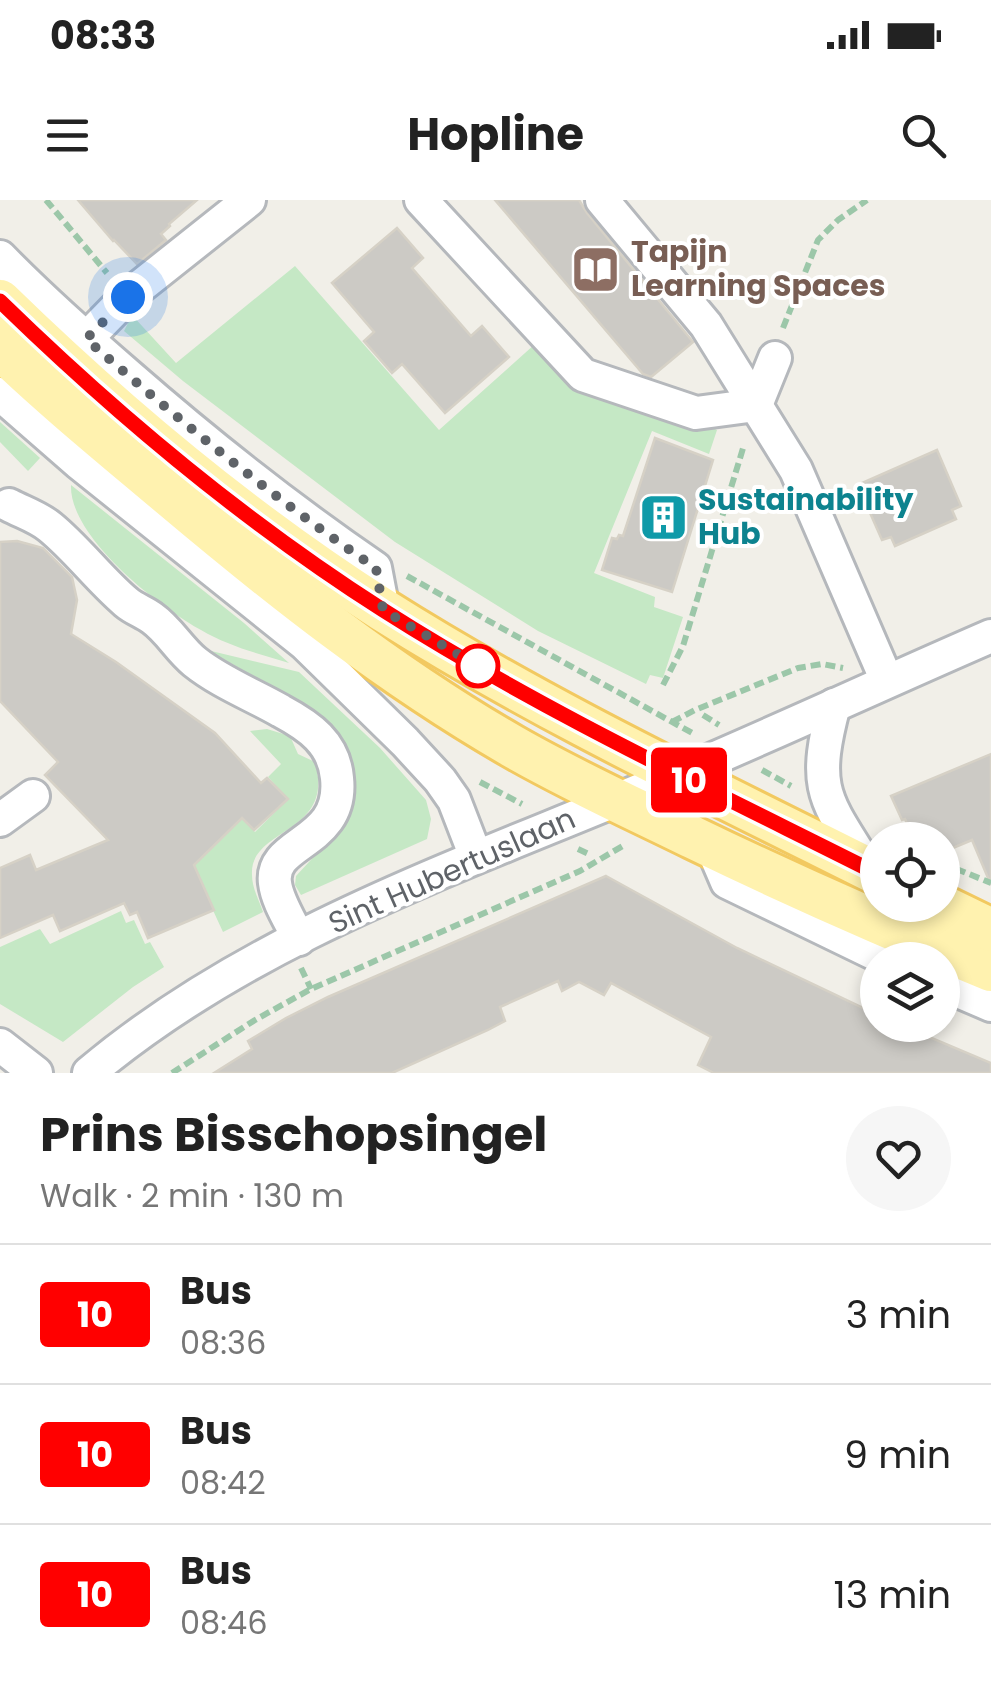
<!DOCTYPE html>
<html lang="en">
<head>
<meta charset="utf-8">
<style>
	:root { --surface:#fff; --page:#f6f6f6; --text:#222; --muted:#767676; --line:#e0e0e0 }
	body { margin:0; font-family:Poppins,sans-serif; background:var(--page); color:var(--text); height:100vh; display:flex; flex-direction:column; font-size:38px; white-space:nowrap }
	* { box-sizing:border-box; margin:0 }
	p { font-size:32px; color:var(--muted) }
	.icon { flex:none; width:55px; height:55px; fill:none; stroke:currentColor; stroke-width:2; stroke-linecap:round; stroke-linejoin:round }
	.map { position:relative; height:873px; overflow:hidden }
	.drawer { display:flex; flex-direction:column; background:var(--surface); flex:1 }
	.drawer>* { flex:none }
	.badge { padding:0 20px; border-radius:8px; font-size:35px; line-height:65px }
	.buttons { position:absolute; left:860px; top:622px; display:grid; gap:20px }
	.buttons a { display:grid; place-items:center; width:100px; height:100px; border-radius:50%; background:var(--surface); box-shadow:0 5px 15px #0003; font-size:50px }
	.you { position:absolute; width:50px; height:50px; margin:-25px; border:8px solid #fff; border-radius:50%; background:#1a73e8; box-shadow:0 0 0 15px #1a73e833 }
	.map>.badge { position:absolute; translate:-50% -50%; box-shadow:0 0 0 5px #fff }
	.round { display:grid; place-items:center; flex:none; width:105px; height:105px; border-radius:52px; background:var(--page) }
	.summary { display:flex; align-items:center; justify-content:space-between; height:170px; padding:0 40px }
	h1 { font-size:48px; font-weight:700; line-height:75px }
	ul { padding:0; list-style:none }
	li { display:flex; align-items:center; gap:30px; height:140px; padding:0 40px; border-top:2px solid var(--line) }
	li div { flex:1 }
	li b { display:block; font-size:38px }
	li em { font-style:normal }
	li .badge { min-width:110px; font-weight:700; text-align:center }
	.status { display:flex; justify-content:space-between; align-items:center; height:70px; padding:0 50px; background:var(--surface); direction:ltr }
	.status svg { height:28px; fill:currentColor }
	header { display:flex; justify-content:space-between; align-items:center; height:130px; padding:0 40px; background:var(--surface); font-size:45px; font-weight:700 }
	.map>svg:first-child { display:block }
</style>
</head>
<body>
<div class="status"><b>08:33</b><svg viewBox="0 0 49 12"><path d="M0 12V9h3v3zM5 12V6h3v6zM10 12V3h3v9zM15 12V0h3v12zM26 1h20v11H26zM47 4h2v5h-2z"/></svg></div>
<header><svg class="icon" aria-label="menu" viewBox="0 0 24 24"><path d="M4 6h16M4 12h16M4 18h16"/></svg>Hopline<svg class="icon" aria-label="search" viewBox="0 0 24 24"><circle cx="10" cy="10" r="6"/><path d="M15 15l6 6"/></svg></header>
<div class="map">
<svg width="991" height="873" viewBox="0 0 991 873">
	<rect width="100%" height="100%" fill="#f1efe8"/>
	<!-- green -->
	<g fill="#c5e8c5">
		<polygon points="295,66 439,230 554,127 605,176 717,230 709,254 652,231 594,373 655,397 654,407 683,417 663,478 650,475 646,484 538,431 395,342 183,181 124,131 132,115 176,163"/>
		<polygon points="0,222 40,258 28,271 0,242"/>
		<path d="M 71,285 L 244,423 L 289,463 C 259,454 228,446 201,430 C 159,407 69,337 71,285 Z"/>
		<polygon points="207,450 299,472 380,548 426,600 431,619 427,639 301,695 295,685 296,676 345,623 353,598 354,580 350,557 333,527 316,511"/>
		<path d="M 267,529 L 290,536 L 298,554 L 315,562 C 336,635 249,627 252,675 C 252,688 259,700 263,712 L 223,732 L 193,667 L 242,619 L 255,632 L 288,599 L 268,577 L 281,564 L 250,531 Z"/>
		<polygon points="121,711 126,723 134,720 145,744 150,742 164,767 133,787 63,842 0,804 0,747 40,729 50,744"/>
	</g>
	<!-- building -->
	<g fill="#cccac5" stroke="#d6d1c6" stroke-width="2.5">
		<polygon points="78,0 197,0 169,24 170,26 161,34 166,40 137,64 114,40 113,41"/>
		<polygon points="495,0 579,0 587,13 693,142 651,177 643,174"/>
		<polygon points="397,28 423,58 412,68 471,136 482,126 509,157 445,213 402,164 392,173 364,141 374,132 332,83"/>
		<polygon points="655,238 713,260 672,392 602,370 612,338 617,339 619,335 623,336"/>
		<polygon points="937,250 961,306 952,310 956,319 895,346 891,337 882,340 867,306 870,306 860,284"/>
		<polygon points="17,341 43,348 72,377 77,400 71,434 116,462 215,533 261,583 267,578 288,599 254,630 242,618 194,665 214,710 148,738 137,712 130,715 124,703 60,731 53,715 0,738 0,668 30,655 36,670 108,640 45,575 58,562 0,501 0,342"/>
		<polygon points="991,554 991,685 972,640 948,650 944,640 933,640 909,628 905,619 902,620 891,596"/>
		<polygon points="606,676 737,748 878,815 878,825 901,825 991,863 991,873 714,873 698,865 711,837 611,783 604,795 579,782 562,791 558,781 500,807 505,821 488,830 392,873 214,873 252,849 248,841 286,818 328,797"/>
	</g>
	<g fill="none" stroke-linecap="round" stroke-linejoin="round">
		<defs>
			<g id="minor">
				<polyline points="421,0 583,175 696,213 756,205"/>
				<polyline points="602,0 706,125 796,270 887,481"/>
				<path d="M 0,57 C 41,99 85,138 129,176 C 208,245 289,309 375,368 L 383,410"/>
				<polyline points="86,139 127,97 249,0"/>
				<polyline points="0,194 79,263 305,444 405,542 440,580 454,600 476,657"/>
				<polyline points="756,205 775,158"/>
				<path d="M 9,305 C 22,312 38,317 50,327 C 77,349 99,379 126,402 C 134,409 144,412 152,418 C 169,430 179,449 195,462 C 220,482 253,495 281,511 C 309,526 334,543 337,578 C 344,645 269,640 275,683 C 277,701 291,722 299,739"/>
				<path d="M 834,505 C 811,591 825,599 869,670"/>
				<polyline points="0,620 33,596"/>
				<polyline points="712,647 727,682 888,760"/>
				<polyline points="942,784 991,805"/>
				<polyline points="0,845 36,873"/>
				<path d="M 89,873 C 246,741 444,672 631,594 C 752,544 871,488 991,436"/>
			</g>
			<g id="major">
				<path d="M 0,101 C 117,215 245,322 383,410 C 541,510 711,590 878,674"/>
				<path d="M 0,148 C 54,200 113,248 171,297 C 279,388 389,475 512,546 C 571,580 633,608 694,638 C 791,685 891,729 991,770"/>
				<polyline points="940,705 991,730"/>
			</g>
		</defs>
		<!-- minor casing -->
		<use href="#minor" stroke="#b5b8bc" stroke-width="38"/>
		<!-- major casing -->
		<use href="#major" stroke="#f2c960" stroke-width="48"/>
		<!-- path -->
		<g stroke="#9cc7a9" stroke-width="6" stroke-dasharray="10 5" stroke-linecap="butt">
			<polyline points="46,0 107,73"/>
			<polyline points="783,128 818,40 838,20 867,0"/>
			<polyline points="407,376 694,534"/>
			<polyline points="663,485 683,446 744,245"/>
			<polyline points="703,515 719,525"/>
			<polyline points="672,522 695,510 798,468 822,464 843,468"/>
			<polyline points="762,570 791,586"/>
			<polyline points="480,582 522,604"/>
			<polyline points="578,649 591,655"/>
			<polyline points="942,663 991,683"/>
			<polyline points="301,768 311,789"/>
			<polyline points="172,873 255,820 311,789 580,671 626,644"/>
		</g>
		<!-- minor -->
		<use href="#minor" stroke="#fff" stroke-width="32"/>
		<!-- major -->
		<use href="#major" stroke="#fff2af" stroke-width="42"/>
	</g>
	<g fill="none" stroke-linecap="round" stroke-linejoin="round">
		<defs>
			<path id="line" d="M 0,101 C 117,215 245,322 383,410 C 540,510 711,590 878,674"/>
		</defs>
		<!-- line casing -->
		<use href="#line" stroke="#fff" stroke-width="22"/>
		<!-- line -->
		<use href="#line" stroke="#f00" stroke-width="15"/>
		<!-- walk -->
		<path stroke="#5f6368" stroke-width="10" stroke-dasharray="0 18" d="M 128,97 L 86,139 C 179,220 273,298 376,368 L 383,410 L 488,472 L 478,466"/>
	</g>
	<!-- icons -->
	<defs>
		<symbol id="library-square" viewBox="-11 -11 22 22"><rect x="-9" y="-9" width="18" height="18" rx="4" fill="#8d6e63" stroke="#fff"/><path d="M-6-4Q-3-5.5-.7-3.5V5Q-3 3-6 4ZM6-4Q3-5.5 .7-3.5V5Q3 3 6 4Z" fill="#fff"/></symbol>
		<symbol id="building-square" viewBox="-11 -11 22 22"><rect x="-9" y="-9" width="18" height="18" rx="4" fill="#0f9aa8" stroke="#fff"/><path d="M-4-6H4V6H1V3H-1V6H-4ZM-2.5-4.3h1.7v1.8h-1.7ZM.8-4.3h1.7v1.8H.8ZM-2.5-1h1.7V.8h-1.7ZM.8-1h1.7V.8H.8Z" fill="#fff"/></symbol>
	</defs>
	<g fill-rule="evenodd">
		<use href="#library-square" x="568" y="42" width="55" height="55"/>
		<use href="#building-square" x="636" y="290" width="55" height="55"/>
	</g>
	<!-- markers -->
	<circle fill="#fff" stroke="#f00" stroke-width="5" cx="478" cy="466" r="20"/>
	<g text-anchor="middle" stroke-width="8" stroke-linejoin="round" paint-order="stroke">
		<!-- education labels -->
		<g font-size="30" font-weight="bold" fill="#785e54" stroke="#fff" text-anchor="start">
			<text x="631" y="62">Tapijn<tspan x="631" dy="34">Learning Spaces</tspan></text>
		</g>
		<!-- culture labels -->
		<g font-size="30" font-weight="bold" fill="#0d838f" stroke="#fff" text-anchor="start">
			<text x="698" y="310">Sustainability<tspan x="698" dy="34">Hub</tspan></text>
		</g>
		<!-- street labels -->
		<g font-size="30" fill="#5f6368" stroke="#fff">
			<text transform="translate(452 671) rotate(-24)" y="10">Sint Hubertuslaan</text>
		</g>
	</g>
</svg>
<div class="buttons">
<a><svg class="icon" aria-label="locate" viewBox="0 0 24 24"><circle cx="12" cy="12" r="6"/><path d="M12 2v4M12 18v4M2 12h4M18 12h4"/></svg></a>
<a><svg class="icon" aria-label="layers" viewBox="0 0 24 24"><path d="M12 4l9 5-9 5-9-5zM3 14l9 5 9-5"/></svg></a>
</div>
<div class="you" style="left:128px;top:97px"></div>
<b class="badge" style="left:689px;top:580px;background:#f00;color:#fff">10</b>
</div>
<section class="drawer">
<div class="summary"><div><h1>Prins Bisschopsingel</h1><p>Walk · 2 min · 130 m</p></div><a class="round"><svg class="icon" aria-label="heart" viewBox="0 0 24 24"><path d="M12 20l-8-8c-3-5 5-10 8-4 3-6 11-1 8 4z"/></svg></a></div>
<ul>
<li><span class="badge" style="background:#f00;color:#fff">10</span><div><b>Bus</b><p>08:36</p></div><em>3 min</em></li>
<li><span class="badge" style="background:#f00;color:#fff">10</span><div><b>Bus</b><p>08:42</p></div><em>9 min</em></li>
<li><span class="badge" style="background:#f00;color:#fff">10</span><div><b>Bus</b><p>08:46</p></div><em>13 min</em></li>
</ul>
</section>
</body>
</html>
